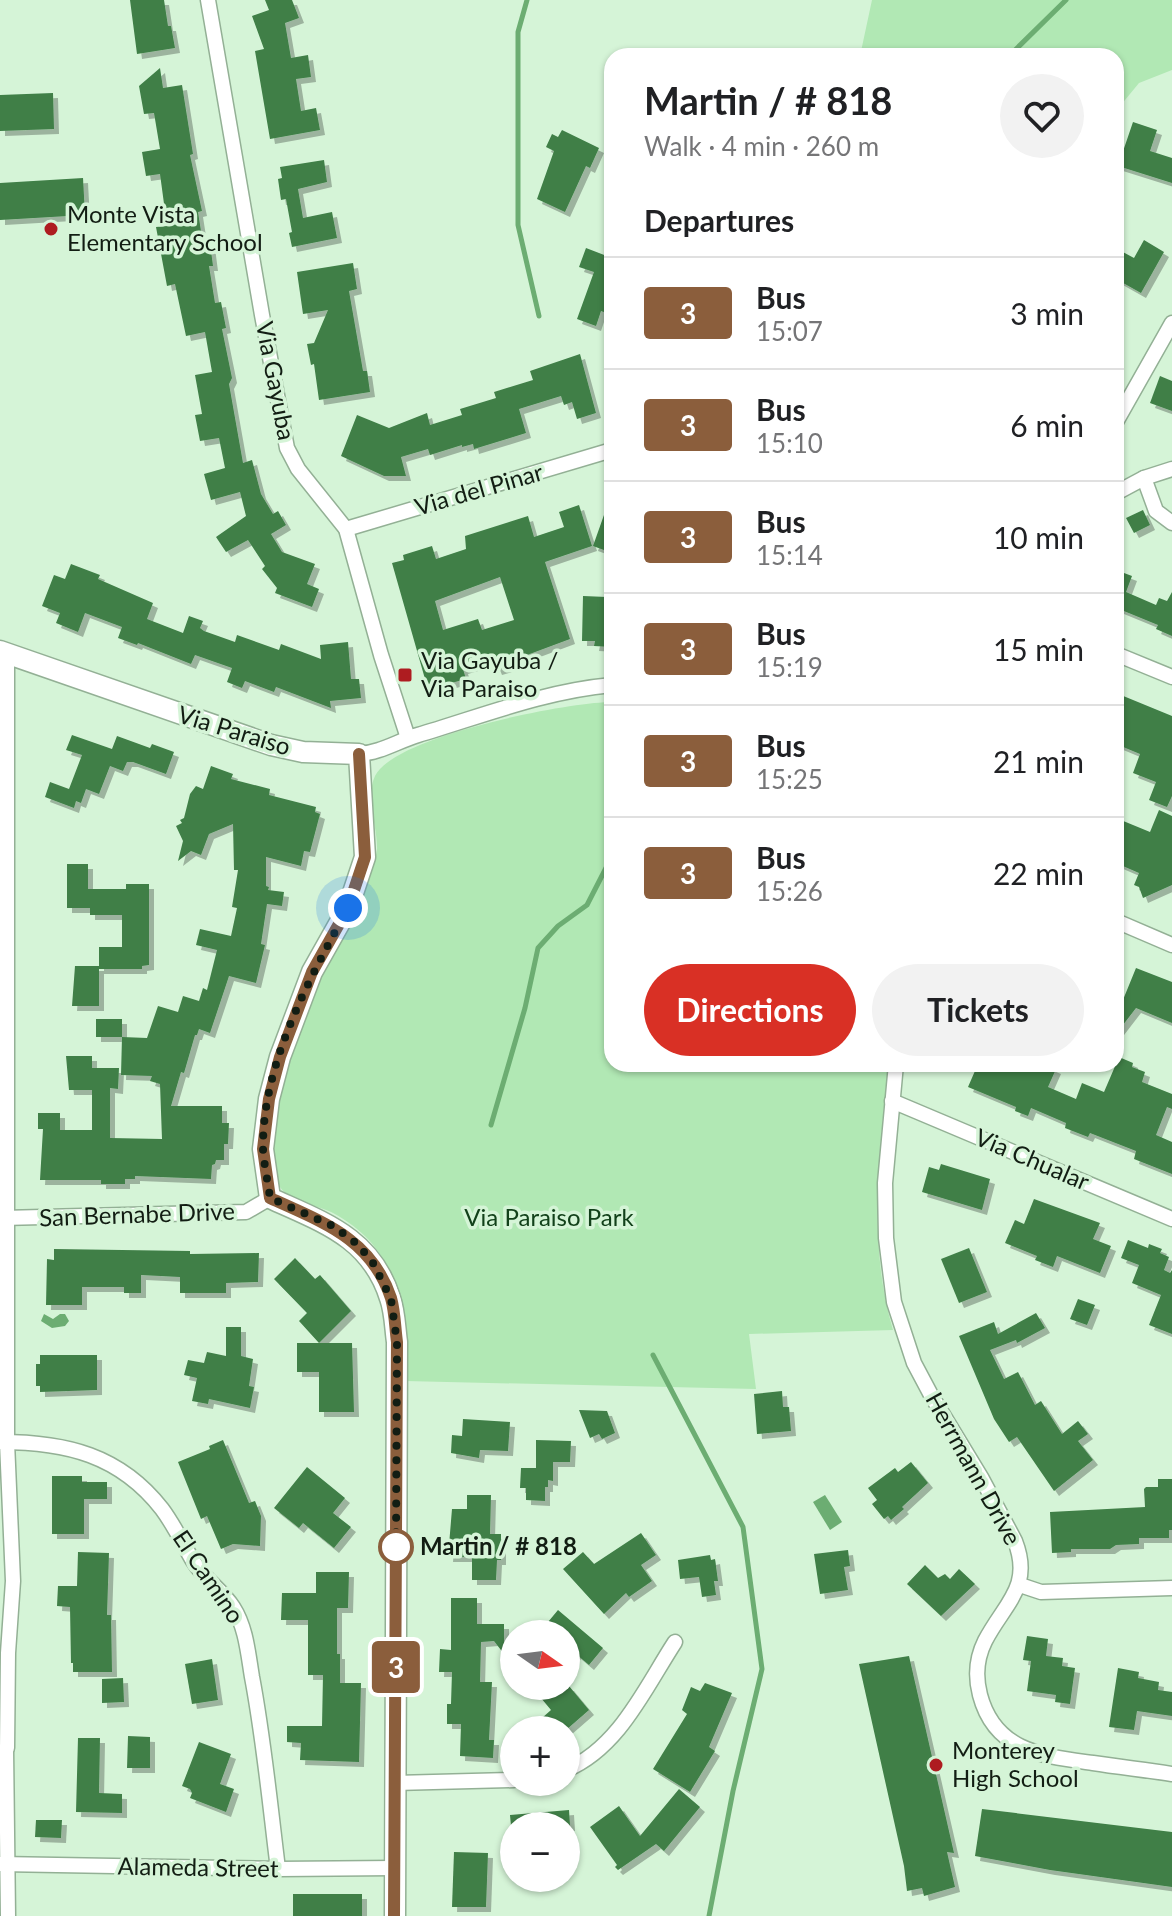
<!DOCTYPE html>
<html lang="en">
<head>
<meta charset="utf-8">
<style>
	:root { --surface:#fff; --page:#f2f2f2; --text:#202124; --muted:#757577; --line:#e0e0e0; --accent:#d93025 }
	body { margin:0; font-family:Lato,sans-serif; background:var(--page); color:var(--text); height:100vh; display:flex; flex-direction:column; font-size:30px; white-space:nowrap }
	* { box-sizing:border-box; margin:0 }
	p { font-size:26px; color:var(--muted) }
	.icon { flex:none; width:44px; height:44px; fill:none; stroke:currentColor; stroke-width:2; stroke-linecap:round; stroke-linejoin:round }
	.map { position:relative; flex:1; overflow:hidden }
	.side { position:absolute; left:604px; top:48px; width:520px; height:1024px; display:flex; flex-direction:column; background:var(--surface); border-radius:24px; box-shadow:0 2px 6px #0004 }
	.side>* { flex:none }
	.badge { padding:0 16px; border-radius:6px; font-size:28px; line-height:52px }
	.needle { width:52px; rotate:104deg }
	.tools { position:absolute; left:500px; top:1620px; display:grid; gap:16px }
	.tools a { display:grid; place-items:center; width:80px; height:80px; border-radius:50%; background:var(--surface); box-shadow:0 2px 6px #0004; font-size:40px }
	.you { position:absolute; width:40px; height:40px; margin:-20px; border:6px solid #fff; border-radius:50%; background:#1a73e8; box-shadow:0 0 0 12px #1a73e833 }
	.map>.badge { position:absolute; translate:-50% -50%; box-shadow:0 0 0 4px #fff }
	h2 { padding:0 40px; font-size:30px; line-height:72px }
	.round { display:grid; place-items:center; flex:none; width:84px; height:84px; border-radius:42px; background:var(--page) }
	.summary { display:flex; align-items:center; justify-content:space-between; height:136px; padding:0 40px }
	h1 { font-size:38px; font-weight:700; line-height:60px }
	.primary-button { display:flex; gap:16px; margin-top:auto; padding:16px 40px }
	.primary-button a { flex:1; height:92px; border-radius:48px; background:var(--accent); color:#fff; font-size:32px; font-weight:700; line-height:92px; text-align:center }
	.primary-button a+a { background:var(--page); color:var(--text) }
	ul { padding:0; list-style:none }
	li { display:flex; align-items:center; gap:24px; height:112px; padding:0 40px; border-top:2px solid var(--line) }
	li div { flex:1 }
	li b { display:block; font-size:30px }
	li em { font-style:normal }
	li .badge { min-width:88px; font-weight:700; text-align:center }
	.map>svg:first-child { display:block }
</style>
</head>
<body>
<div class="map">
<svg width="1172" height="1916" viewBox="0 0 1172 1916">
	<defs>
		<filter id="shadow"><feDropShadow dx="5" dy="5" stdDeviation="0" flood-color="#0004"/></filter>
	</defs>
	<rect width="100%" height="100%" fill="#d5f4d7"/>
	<!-- green -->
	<g fill="#b1e8b4">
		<polygon points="872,0 1172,0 1172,70 1139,83 1116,111 1116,56 860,56"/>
		<path d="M 612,702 L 612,1064 L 888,1064 C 880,1154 867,1242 893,1330 L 749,1334 L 756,1389 L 405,1381 C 401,1312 404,1251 333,1213 C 318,1205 290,1202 280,1187 C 252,1147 304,1006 324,965 C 339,932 359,902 373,868 C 374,862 376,856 377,850 C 378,828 365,797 375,776 C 394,736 568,702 612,702 Z"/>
	</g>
	<!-- water -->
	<g fill="#6cad72">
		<polygon points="44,1314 53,1319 60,1314 65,1314 69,1321 65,1326 52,1328 41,1321"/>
		<polygon points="825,1495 842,1522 830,1530 813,1502"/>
	</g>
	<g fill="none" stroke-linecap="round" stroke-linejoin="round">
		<!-- stream -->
		<g stroke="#6cad72" stroke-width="5">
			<polyline points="527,0 518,32 518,225 539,316"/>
			<polyline points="1009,56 1066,0"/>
			<polyline points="491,1125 525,1008 538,948 558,926 587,905 608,864 612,836"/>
			<polyline points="653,1355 743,1527 762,1669 733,1791 709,1916"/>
		</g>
	</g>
	<!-- building -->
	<g fill="#3f7f47" fill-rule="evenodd" filter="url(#shadow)">
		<polygon points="130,0 164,0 168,26 171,26 175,48 137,54"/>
		<polygon points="265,0 292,0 299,18 285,23 291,58 308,55 311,77 296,79 301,111 316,108 320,130 270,139 255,51 264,49 252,16 269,10"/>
		<polygon points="160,68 163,88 182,85 193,154 190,155 202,211 198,212 203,244 210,243 213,266 209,266 215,303 221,302 226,328 222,329 232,378 229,384 243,463 252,460 261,494 273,514 278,511 286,525 271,534 282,552 315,564 307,584 319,589 312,607 275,593 277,588 262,569 265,566 248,540 226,552 216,537 246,516 240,492 211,500 204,474 225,468 219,438 200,441 195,415 202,414 195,375 212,372 205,332 186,336 175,284 167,286 156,227 167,226 160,174 146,176 142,152 160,149 154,113 144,114 139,86"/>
		<polygon points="53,93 54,129 0,131 0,95"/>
		<polygon points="1133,122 1157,130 1150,151 1172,158 1172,183 1118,166"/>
		<polygon points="562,130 599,148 590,168 586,166 565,212 537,199 554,151 546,147 552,134 558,137"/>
		<polygon points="324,160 327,182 298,189 303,218 332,212 337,238 292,247 289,233 292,232 286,199 281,200 278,179 282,178 280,167"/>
		<polygon points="83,178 85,215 0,220 0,183"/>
		<polygon points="1144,240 1164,252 1141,293 1116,279 1116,260 1121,251 1134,258"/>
		<polygon points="586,248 612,258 612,315 601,311 596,326 577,319 594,272 579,267"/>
		<polygon points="353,263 357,289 349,291 363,371 367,371 370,392 319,400 314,364 311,365 307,344 314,343 328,310 303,314 297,272"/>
		<polygon points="580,354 596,413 577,419 572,402 564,405 561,396 519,409 526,433 474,449 473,444 462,447 462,445 430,455 428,449 401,457 406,476 384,476 341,456 357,415 389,428 427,413 430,425 462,415 460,409 496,398 494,392 533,380 530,371"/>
		<polygon points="1160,376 1172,381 1172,411 1150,403"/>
		<polygon points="610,498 612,498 612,553 593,546"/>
		<path d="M 579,505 L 592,546 L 545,562 L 570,639 L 519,658 L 521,663 L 497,670 L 493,660 L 463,669 L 466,679 L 444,685 L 444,681 L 427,686 L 392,563 L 404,560 L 403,555 L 432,546 L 436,559 L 466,549 L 465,536 L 528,516 L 534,537 L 564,527 L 559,512 ZM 500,577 L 514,620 L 482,630 L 478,619 L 443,630 L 435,601 Z"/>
		<polygon points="1143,510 1150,525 1134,533 1126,518"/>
		<polygon points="71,564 100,575 98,579 153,603 147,619 183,633 189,616 203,621 200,628 204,631 235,642 237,635 279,650 281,644 321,659 320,645 348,642 351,679 359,679 361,698 330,701 331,708 276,687 274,692 245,681 242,688 227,682 232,668 195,655 191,664 138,643 137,645 118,638 122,627 85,613 78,632 56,623 60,613 42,606 54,575 65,579"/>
		<polygon points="1116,570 1132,576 1126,592 1156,605 1159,598 1167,601 1172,592 1172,636 1156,629 1158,625 1119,609 1116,615"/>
		<polygon points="583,596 607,597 606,628 612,628 612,647 594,646 595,641 582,641"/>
		<polygon points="1116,693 1172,716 1172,796 1167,807 1149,800 1156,782 1133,773 1140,754 1116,744"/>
		<polygon points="72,735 112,749 117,736 150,748 152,744 174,752 166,774 133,762 127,762 123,771 110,766 99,794 86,789 81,803 76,801 74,808 45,797 50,782 69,789 82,755 66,750"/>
		<polygon points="211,766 233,774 231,779 270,789 269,795 316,807 315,812 320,814 310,852 304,851 301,866 266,857 266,886 269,887 268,890 284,892 282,906 267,904 261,944 265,945 256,983 229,976 210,1033 199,1029 197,1035 195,1035 184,1073 181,1072 171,1106 222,1106 222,1123 229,1123 228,1144 224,1144 224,1160 216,1160 215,1164 212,1165 211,1179 135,1176 135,1179 125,1179 125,1184 101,1184 101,1180 40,1180 43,1129 38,1129 38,1113 60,1113 60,1130 92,1130 92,1090 69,1090 66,1056 92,1056 92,1068 119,1068 118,1089 110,1088 110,1138 162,1139 160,1084 150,1081 152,1076 121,1075 122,1037 147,1038 158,1006 178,1012 183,996 199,1001 203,988 207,990 217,950 196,945 200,929 231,936 237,908 232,907 238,870 234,870 233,824 209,834 201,855 191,851 178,861 183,841 176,826 182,823 180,820 184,818 190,794 196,786 203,789"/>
		<polygon points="1159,810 1172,816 1172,885 1143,898 1139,887 1134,885 1139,873 1116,863 1116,818 1150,832"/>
		<polygon points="67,864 88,864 88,889 126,889 126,884 149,884 149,965 142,966 142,969 99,969 99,1006 72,1006 75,966 99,966 99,947 122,947 122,915 90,915 90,908 67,908"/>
		<polygon points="1136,968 1172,982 1172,1023 1136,1008 1116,1034 1116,1017"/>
		<rect x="96" y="1019" width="26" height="18"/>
		<polygon points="1119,1057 1133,1063 1132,1067 1145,1072 1142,1082 1172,1094 1172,1109 1167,1107 1156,1135 1172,1142 1172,1174 1134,1159 1136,1151 1090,1133 1088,1137 1065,1128 1066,1123 1031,1108 1028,1116 1015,1111 1016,1107 968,1087 978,1064 1044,1064 1056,1069 1048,1087 1076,1099 1082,1083 1104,1092"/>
		<polygon points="941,1164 990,1179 982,1210 922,1192 929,1167 939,1170"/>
		<polygon points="1034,1199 1100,1223 1093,1239 1111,1246 1100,1273 1057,1256 1053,1267 1035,1260 1037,1256 1005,1243 1015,1220 1024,1224"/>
		<polygon points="1128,1240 1148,1248 1149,1244 1162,1249 1160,1253 1169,1257 1164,1270 1170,1273 1172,1270 1172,1334 1149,1325 1161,1295 1132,1283 1139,1265 1121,1258"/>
		<polygon points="969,1248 987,1292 959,1303 941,1259"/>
		<polygon points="54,1249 190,1251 190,1254 259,1253 258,1282 226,1283 226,1293 180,1293 180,1277 141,1275 141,1293 124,1293 124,1287 82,1287 82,1305 46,1305 47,1259 54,1260"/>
		<polygon points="295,1258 315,1279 320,1275 351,1311 319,1343 299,1321 307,1313 274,1279"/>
		<polygon points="1078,1299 1095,1305 1087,1325 1070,1319"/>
		<polygon points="1036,1313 1045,1328 1017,1343 1016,1340 990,1350 1004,1379 1018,1372 1035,1405 1041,1401 1062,1434 1078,1421 1088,1434 1078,1441 1093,1460 1054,1491 1017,1437 1009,1442 994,1419 959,1336 994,1322 998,1334"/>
		<polygon points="226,1327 241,1327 241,1356 253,1359 249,1386 254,1387 250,1408 209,1399 208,1404 192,1401 197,1378 184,1375 188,1360 204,1363 207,1352 226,1356"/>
		<polygon points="297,1343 352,1343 354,1412 319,1412 319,1372 297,1372"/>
		<polygon points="40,1355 97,1355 97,1390 40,1392 40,1386 36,1386 36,1364 40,1364"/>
		<polygon points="782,1391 783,1407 789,1407 791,1431 757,1434 754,1394"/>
		<polygon points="579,1410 607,1411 615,1433 602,1439 599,1434 590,1438"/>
		<polygon points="463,1419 510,1422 508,1451 480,1450 479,1458 451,1453 452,1435 462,1436"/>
		<polygon points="223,1440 249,1503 255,1501 261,1516 260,1546 233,1544 221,1549 207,1516 201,1519 178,1462 210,1449 209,1446"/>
		<polygon points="536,1440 571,1441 570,1462 553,1462 553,1481 548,1480 548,1487 545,1487 545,1501 526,1500 526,1488 520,1488 521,1468 536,1468"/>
		<polygon points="911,1462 928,1483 902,1507 904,1509 891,1520 888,1516 884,1519 872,1504 877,1500 868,1488 895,1468 898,1472"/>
		<polygon points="307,1467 345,1498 333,1513 351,1527 334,1548 303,1523 299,1528 274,1508"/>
		<polygon points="52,1476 82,1476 82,1482 107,1482 107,1499 84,1499 84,1534 52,1534"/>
		<polygon points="1158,1479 1172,1479 1172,1530 1169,1530 1169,1538 1139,1538 1139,1544 1116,1545 1110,1549 1071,1549 1071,1552 1052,1553 1050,1512 1145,1507 1144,1489 1146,1487 1158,1487"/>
		<polygon points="467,1495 491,1495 490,1534 501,1534 501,1560 497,1560 496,1580 472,1580 472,1557 448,1557 452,1509 467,1509"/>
		<polygon points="641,1533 656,1555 641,1565 652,1581 629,1597 626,1593 604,1614 563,1569 583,1552 594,1564"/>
		<polygon points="848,1550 850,1566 844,1567 848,1590 820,1594 814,1554"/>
		<polygon points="78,1552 109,1553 107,1615 111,1615 112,1672 73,1672 73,1663 71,1663 70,1607 57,1606 58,1586 77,1586"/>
		<polygon points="710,1555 711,1560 715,1559 718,1581 714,1581 716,1595 702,1597 699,1577 680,1579 678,1560"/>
		<polygon points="925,1565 938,1578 945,1574 950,1579 959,1569 975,1584 941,1616 907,1584"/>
		<polygon points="316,1572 349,1572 348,1608 337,1608 337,1654 340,1654 340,1683 361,1683 359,1762 300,1760 301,1743 287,1742 287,1726 322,1726 323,1675 308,1675 308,1620 281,1620 282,1593 316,1593"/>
		<polygon points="451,1598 477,1598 477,1624 504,1624 504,1654 494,1641 481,1642 480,1682 492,1682 489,1740 494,1740 493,1758 460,1756 461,1724 447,1724 447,1704 451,1704 452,1672 439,1672 440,1649 451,1650"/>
		<polygon points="558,1610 603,1648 589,1665 576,1654 566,1666 566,1634 538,1634"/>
		<polygon points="1027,1636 1048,1639 1046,1656 1063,1658 1062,1666 1075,1668 1070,1704 1055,1702 1056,1695 1027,1691 1031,1661 1023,1660"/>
		<polygon points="909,1656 954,1853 947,1852 955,1887 924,1896 922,1888 907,1891 904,1866 859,1664"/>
		<polygon points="212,1659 218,1700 192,1704 185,1664"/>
		<polygon points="1118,1668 1139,1672 1138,1678 1159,1682 1158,1690 1172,1692 1172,1716 1137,1711 1134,1730 1109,1727"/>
		<polygon points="123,1678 124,1702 102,1703 102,1679"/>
		<polygon points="705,1683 732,1693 709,1747 715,1751 690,1792 653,1769 687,1714 682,1710 691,1687 700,1691"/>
		<polygon points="531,1686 569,1686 589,1710 566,1730 552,1730 542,1718 551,1710"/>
		<polygon points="128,1736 150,1737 150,1768 127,1768"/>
		<polygon points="78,1738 100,1738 99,1793 122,1794 122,1813 76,1812"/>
		<polygon points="199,1742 231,1754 220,1784 234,1789 226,1812 190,1798 192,1793 190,1789 182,1786"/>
		<polygon points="679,1789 700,1807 664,1851 656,1844 618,1870 615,1867 617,1865 590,1827 619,1806 640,1836"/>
		<polygon points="982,1809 1172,1832 1172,1887 1050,1870 975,1856"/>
		<polygon points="569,1810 570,1826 511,1826 510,1815"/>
		<polygon points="36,1820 62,1820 61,1838 35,1837"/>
		<polygon points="454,1852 488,1853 486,1907 452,1907"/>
		<rect x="293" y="1894" width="69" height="22"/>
	</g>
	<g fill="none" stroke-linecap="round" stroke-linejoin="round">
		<defs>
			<g id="street">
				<polyline points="208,0 262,315 287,448 298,469 346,529 381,655 408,738"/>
				<polyline points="1116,422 1172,323"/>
				<polyline points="1144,478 1156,511 1172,523"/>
				<polyline points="1116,493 1144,478 1172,469"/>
				<polyline points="346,529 612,450"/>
				<polyline points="1116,654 1172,677"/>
				<path d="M 359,754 C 380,753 398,741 418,735 C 482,716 545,691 612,685"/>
				<polyline points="1116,921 1172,945"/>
				<path d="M 896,1064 L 885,1183 L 886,1238 L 894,1302 L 914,1363 L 931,1395 L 982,1479 L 1015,1541 C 1033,1587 1004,1604 985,1641 C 976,1659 975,1676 980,1695 C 995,1752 1043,1756 1093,1763 C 1119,1767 1146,1770 1172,1774"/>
				<polyline points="892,1101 1172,1219"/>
				<polyline points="2,1218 246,1212 270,1198"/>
				<path d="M 0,1442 C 66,1442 120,1455 162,1509 C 174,1525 183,1544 193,1561 C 204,1579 222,1590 233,1607 C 246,1627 248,1653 252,1677 C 264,1740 270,1805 278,1869"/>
				<polyline points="1020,1585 1041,1592 1172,1588"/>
				<polyline points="7,1748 8,1653 13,1581 7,1442 7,654"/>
				<polyline points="6,1749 8,1916"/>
				<path d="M 566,1770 C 619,1748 645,1688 675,1642"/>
				<polyline points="395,1783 514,1780"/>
				<polyline points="0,1864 278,1869 395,1868"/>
			</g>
			<path id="secondary" d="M 0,651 L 271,745 L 303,752 L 359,754 L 365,857 L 348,908 L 312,972 L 280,1057 L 269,1099 L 263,1149 L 270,1198 C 322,1222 371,1237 390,1298 C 395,1312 395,1328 397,1342 L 395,1916"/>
		</defs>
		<!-- street casing -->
		<use href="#street" stroke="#93b095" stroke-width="17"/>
		<!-- secondary casing -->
		<use href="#secondary" stroke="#93b095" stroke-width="23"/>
		<!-- street -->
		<use href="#street" stroke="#fff" stroke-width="14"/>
		<!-- secondary -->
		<use href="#secondary" stroke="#fff" stroke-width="20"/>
	</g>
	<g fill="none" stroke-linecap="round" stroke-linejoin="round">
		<defs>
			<path id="line" d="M 359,754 L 365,857 L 348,908 L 312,972 L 280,1057 L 269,1099 L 263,1149 L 270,1198 C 322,1222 371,1238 391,1298 C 395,1312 395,1328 397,1342 L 394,1916"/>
		</defs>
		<!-- line casing -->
		<use href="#line" stroke="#fff" stroke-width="18"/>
		<!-- line -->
		<use href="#line" stroke="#8b5e3c" stroke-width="12"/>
		<!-- walk -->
		<path stroke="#121d13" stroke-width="8" stroke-dasharray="0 14.4" d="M 348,908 C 309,980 262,1064 263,1149 C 264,1165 268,1182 270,1198 L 333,1226 L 356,1243 L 372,1261 L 391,1299 L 397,1342 L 396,1547"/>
	</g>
	<!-- markers -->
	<g fill="#ae1c20" stroke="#d5f4d7" stroke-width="3">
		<circle cx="51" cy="229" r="8"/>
		<rect x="397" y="667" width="16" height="16" rx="4"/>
		<circle cx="936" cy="1765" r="8"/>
	</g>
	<circle fill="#fff" stroke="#8b5e3c" stroke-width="4" cx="396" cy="1547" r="16"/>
	<g text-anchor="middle" stroke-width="7" stroke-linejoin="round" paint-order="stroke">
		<!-- poi labels -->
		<g font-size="24" fill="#121d13" stroke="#d5f4d7" text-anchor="start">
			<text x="67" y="223">Monte Vista<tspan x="67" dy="28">Elementary School</tspan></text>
			<text x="421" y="669">Via Gayuba /<tspan x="421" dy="28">Via Paraiso</tspan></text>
			<text x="952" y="1759">Monterey<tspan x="952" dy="28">High School</tspan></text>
		</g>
		<!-- street labels -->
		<g font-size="24" fill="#121d13" stroke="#d5f4d7">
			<text transform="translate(275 381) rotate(79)" y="8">Via Gayuba</text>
			<text transform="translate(479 490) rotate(-16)" y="8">Via del Pinar</text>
			<text transform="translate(234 731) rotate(17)" y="8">Via Paraiso</text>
			<text transform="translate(1032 1160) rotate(23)" y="8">Via Chualar</text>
			<text transform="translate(137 1215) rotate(-2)" y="8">San Bernabe Drive</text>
			<text transform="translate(973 1469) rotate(61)" y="8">Herrmann Drive</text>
			<text transform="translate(208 1577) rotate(56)" y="8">El Camino</text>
			<text transform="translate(198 1868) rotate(1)" y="8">Alameda Street</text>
		</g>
		<!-- park labels -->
		<g font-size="24" fill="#12411a" stroke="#d5f4d7">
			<text x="549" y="1226">Via Paraiso Park</text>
		</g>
		<!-- stop labels -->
		<g font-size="24" font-weight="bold" fill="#121d13" stroke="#d5f4d7" text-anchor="start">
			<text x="420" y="1555">Martin / # 818</text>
		</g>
	</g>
</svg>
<div class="tools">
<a><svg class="needle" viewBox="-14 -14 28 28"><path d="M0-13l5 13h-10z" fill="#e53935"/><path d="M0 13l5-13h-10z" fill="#757577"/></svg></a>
<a>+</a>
<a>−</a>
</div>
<div class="you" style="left:348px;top:908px"></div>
<b class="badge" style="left:396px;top:1667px;background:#8b5e3c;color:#fff">3</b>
<section class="side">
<div class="summary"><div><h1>Martin / # 818</h1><p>Walk · 4 min · 260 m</p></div><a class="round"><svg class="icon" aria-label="heart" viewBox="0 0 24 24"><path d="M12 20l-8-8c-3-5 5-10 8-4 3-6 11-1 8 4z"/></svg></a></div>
<h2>Departures</h2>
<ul>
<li><span class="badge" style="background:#8b5e3c;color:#fff">3</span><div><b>Bus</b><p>15:07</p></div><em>3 min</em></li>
<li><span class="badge" style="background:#8b5e3c;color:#fff">3</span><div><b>Bus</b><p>15:10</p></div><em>6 min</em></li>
<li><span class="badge" style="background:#8b5e3c;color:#fff">3</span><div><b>Bus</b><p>15:14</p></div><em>10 min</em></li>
<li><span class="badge" style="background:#8b5e3c;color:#fff">3</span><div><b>Bus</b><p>15:19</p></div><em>15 min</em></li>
<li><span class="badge" style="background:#8b5e3c;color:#fff">3</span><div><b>Bus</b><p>15:25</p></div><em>21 min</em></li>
<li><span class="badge" style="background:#8b5e3c;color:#fff">3</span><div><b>Bus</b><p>15:26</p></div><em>22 min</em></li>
</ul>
<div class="primary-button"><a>Directions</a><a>Tickets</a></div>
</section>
</div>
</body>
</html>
